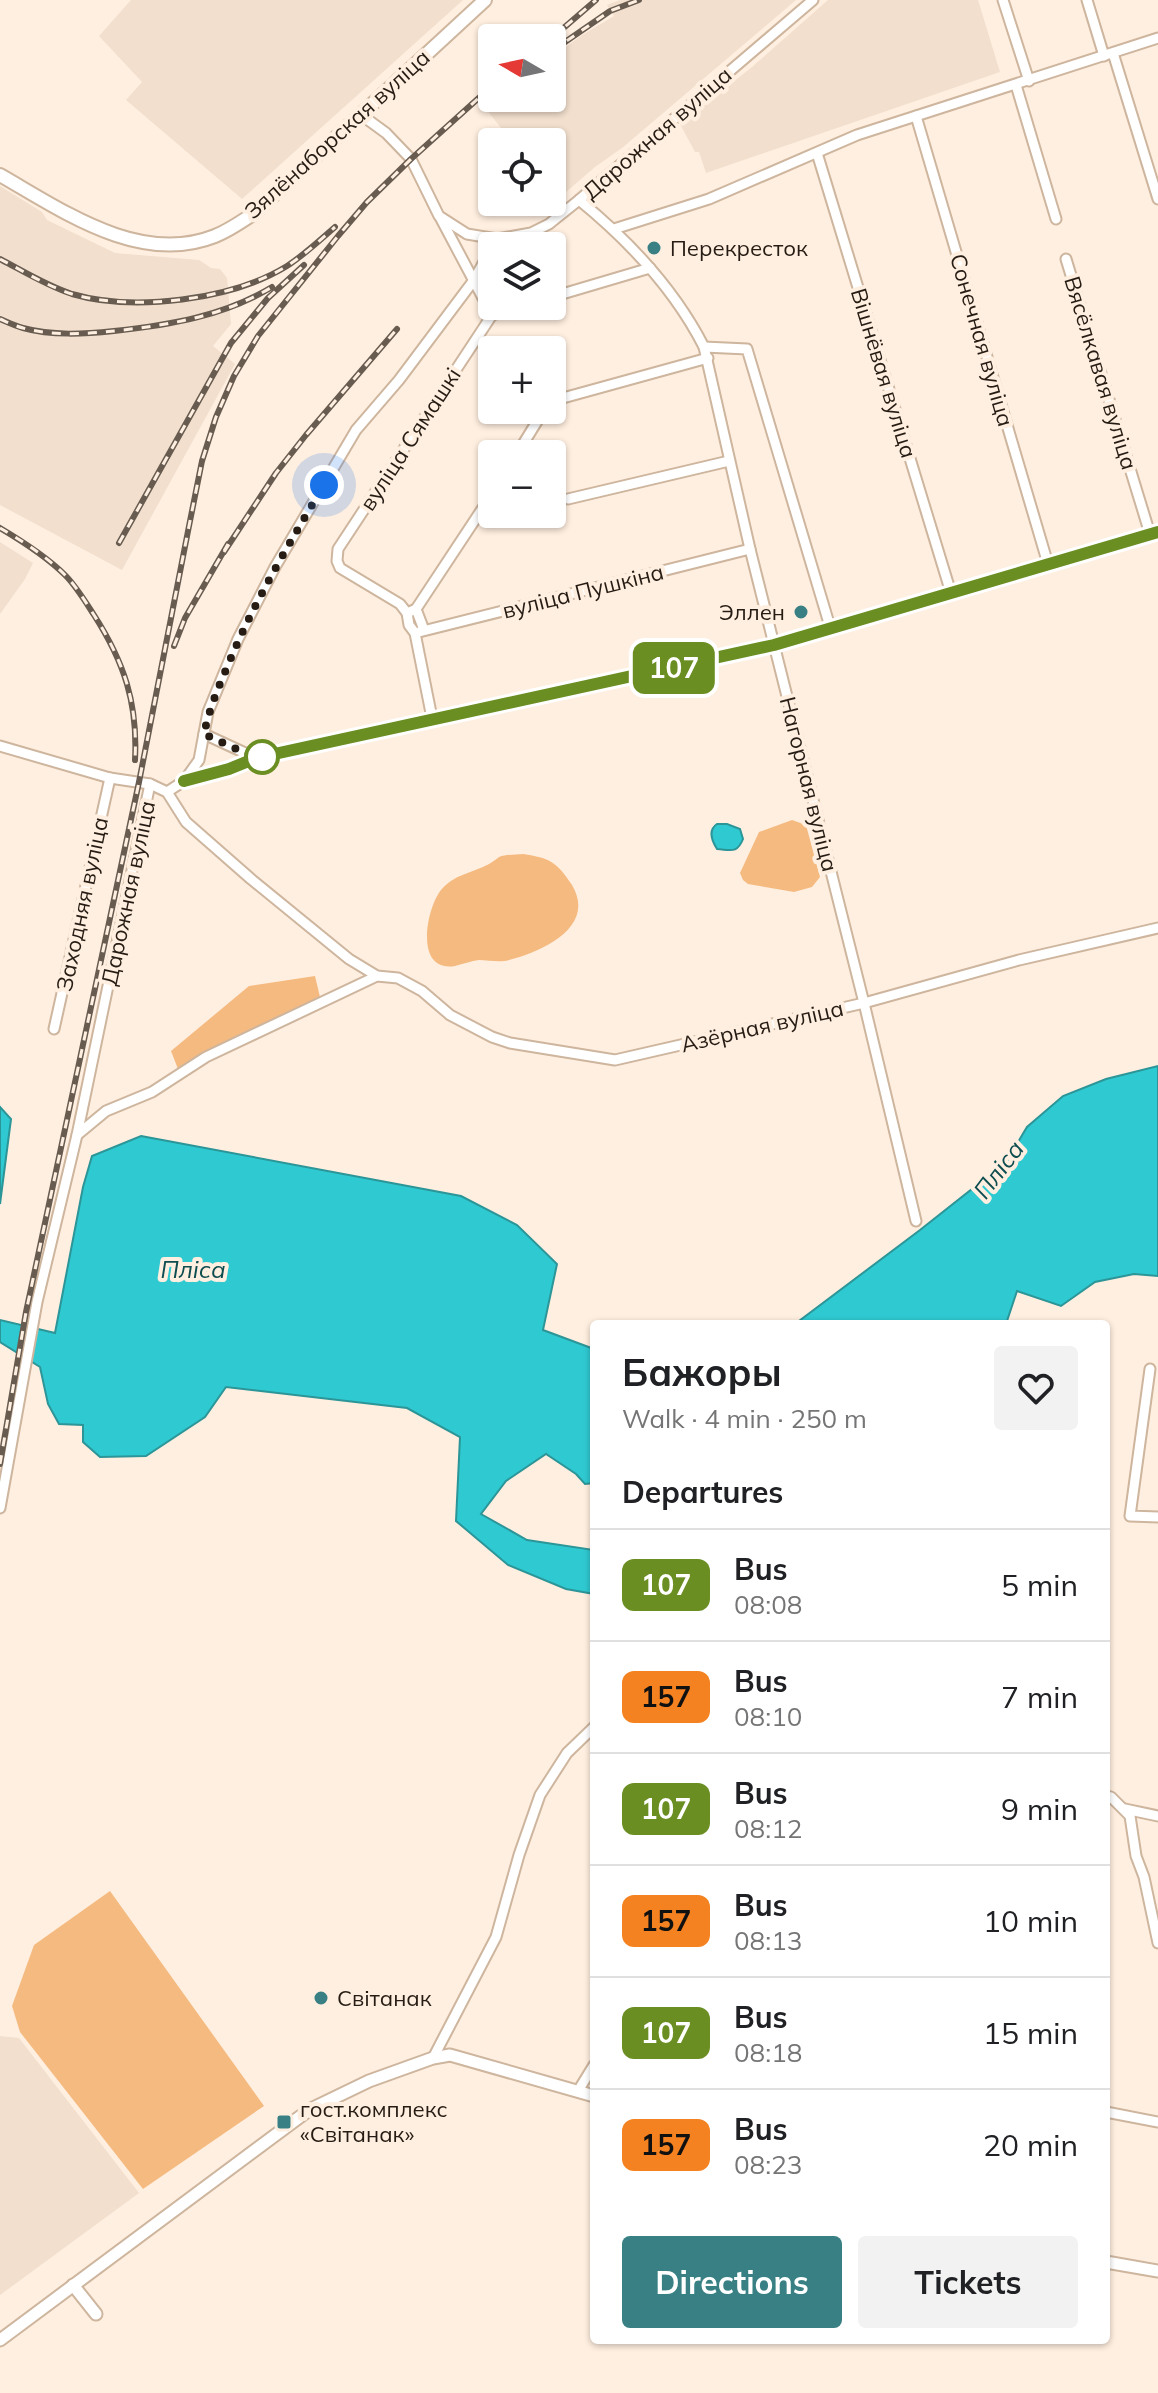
<!DOCTYPE html>
<html lang="en">
<head>
<meta charset="utf-8">
<style>
	:root { --surface:#fff; --page:#f2f2f2; --text:#202124; --muted:#757577; --line:#e0e0e0; --accent:#388084 }
	body { margin:0; font-family:Mulish,sans-serif; background:var(--page); color:var(--text); height:100vh; display:flex; flex-direction:column; font-size:30px; white-space:nowrap }
	* { box-sizing:border-box; margin:0 }
	p { font-size:26px; color:var(--muted) }
	.icon { flex:none; width:44px; height:44px; fill:none; stroke:currentColor; stroke-width:2; stroke-linecap:round; stroke-linejoin:round }
	.map { position:relative; flex:1; overflow:hidden }
	.sheet { position:absolute; left:590px; top:1320px; width:520px; height:1024px; display:flex; flex-direction:column; background:var(--surface); border-radius:8px; box-shadow:0 2px 6px #0004 }
	.sheet>* { flex:none }
	.badge { padding:0 16px; border-radius:12px; font-size:28px; line-height:52px }
	.needle { width:52px; rotate:279deg }
	.buttons { position:absolute; left:478px; top:24px; display:grid; gap:16px }
	.buttons a { display:grid; place-items:center; width:88px; height:88px; border-radius:8px; background:var(--surface); box-shadow:0 2px 6px #0004; font-size:40px }
	.you { position:absolute; width:40px; height:40px; margin:-20px; border:6px solid #fff; border-radius:50%; background:#1a73e8; box-shadow:0 0 0 12px #1a73e833 }
	.map>.badge { position:absolute; translate:-50% -50%; box-shadow:0 0 0 4px #fff }
	h2 { padding:0 32px; font-size:30px; line-height:72px }
	.round { display:grid; place-items:center; flex:none; width:84px; height:84px; border-radius:8px; background:var(--page) }
	.headline { display:flex; align-items:center; justify-content:space-between; height:136px; padding:0 32px }
	h1 { font-size:38px; font-weight:700; line-height:60px }
	.primary-button { display:flex; gap:16px; margin-top:auto; padding:16px 32px }
	.primary-button a { flex:1; height:92px; border-radius:8px; background:var(--accent); color:#fff; font-size:32px; font-weight:700; line-height:92px; text-align:center }
	.primary-button a+a { background:var(--page); color:var(--text) }
	ul { padding:0; list-style:none }
	li { display:flex; align-items:center; gap:24px; height:112px; padding:0 32px; border-top:2px solid var(--line) }
	li div { flex:1 }
	li b { display:block; font-size:30px }
	li em { font-style:normal }
	li .badge { min-width:88px; font-weight:700; text-align:center }
	.map>svg:first-child { display:block }
</style>
</head>
<body>
<div class="map">
<svg width="1158" height="2393" viewBox="0 0 1158 2393">
	<rect width="100%" height="100%" fill="#ffefe0"/>
	<!-- built -->
	<g fill="#f2dfcd">
		<polygon points="131,0 463,0 242,199 126,100 142,82 99,36"/>
		<polygon points="620,0 796,0 622,148 595,167 559,198 552,192 552,142 512,142 486,109 500,98 552,98 552,58 579,37 614,16 607,5"/>
		<polygon points="828,0 978,0 1000,72 706,173 699,152 695,152 680,124 752,67"/>
		<polygon points="0,186 42,212 47,220 115,253 199,260 211,268 220,269 227,278 231,324 213,346 235,364 122,570 0,505"/>
		<polygon points="0,542 33,563 25,579 0,614"/>
		<polygon points="0,2036 19,2038 139,2193 0,2295"/>
	</g>
	<!-- green -->
	<g fill="#f5ba80">
		<polygon points="792,820 806,825 820,877 812,887 794,892 748,884 743,880 740,873 759,832"/>
		<path d="M 523,854 C 550,858 557,862 572,885 C 597,927 542,952 509,960 C 499,963 489,960 479,960 C 471,961 463,964 455,966 C 414,973 426,909 441,890 C 454,874 473,873 489,864 C 493,862 496,859 499,857 C 506,854 516,855 523,854 Z"/>
		<polygon points="315,976 320,997 207,1051 178,1069 171,1051 249,986"/>
		<polygon points="110,1891 264,2106 143,2189 20,2032 12,2006 34,1945"/>
	</g>
	<!-- water -->
	<g fill="#2fc9d1" stroke="#2c9598" stroke-width="2">
		<path d="M 717,824 L 727,824 L 740,829 L 743,839 C 737,854 731,850 717,849 C 712,841 708,830 717,824 Z"/>
		<polygon points="1158,1066 1158,1276 1134,1274 1095,1282 1061,1306 1017,1291 1006,1324 795,1324 920,1230 1006,1162 1027,1127 1063,1096 1106,1079"/>
		<polygon points="0,1107 11,1119 0,1204"/>
		<polygon points="141,1136 461,1196 517,1225 557,1264 543,1330 594,1349 594,1483 585,1484 576,1474 546,1454 506,1481 481,1514 527,1540 594,1550 594,1594 566,1589 508,1565 456,1521 460,1437 407,1408 226,1387 205,1417 146,1456 100,1457 83,1442 83,1425 59,1424 48,1404 40,1367 0,1342 0,1320 55,1333 83,1187 92,1156"/>
	</g>
	<g fill="none" stroke-linecap="round" stroke-linejoin="round">
		<defs>
			<g id="minor">
				<polyline points="1003,0 1029,81"/>
				<polyline points="1087,0 1104,56"/>
				<polyline points="1113,53 1158,199"/>
				<polyline points="1016,85 1056,219"/>
				<polyline points="360,114 386,133 411,159 439,216 467,234 497,239 531,233 549,224 579,200 813,0"/>
				<polyline points="916,116 1048,564"/>
				<polyline points="817,153 951,593"/>
				<path d="M 579,200 C 628,240 675,290 704,347 L 750,549 L 864,1003 L 916,1221"/>
				<polyline points="441,219 492,315"/>
				<polyline points="614,229 709,199 857,135 1158,38"/>
				<polyline points="1066,259 1150,534"/>
				<polyline points="552,297 650,268"/>
				<polyline points="704,347 747,349 831,630"/>
				<polyline points="552,401 708,358"/>
				<polyline points="517,454 544,410"/>
				<polyline points="568,499 729,461"/>
				<polyline points="416,609 424,630"/>
				<polyline points="407,613 416,609 492,494"/>
				<polyline points="415,633 750,549"/>
				<polyline points="432,718 415,633 409,625 407,613 400,604 340,568 337,561 338,549 492,315 522,306"/>
				<polyline points="204,734 256,758"/>
				<polyline points="0,746 110,778 150,784"/>
				<polyline points="184,781 229,769 256,758 774,645 1158,532"/>
				<polyline points="167,792 186,822 251,879 349,959 377,976 398,978 422,991 450,1015 492,1037 510,1043 615,1060 864,1003 1019,960 1158,928"/>
				<polyline points="54,1029 110,778"/>
				<polyline points="77,1135 106,1111 152,1092 206,1057 377,976"/>
				<polyline points="1150,1369 1130,1516 1158,1517"/>
				<polyline points="0,1508 37,1302 77,1135 150,784 167,792 184,781 199,760 208,712 238,639 275,567 356,430 399,380 474,280 492,247"/>
				<polyline points="1106,1796 1111,1797 1130,1816 1136,1856 1144,1877 1158,1943"/>
				<polyline points="1125,1809 1158,1816"/>
				<polyline points="433,2058 496,1937 519,1855 540,1795 567,1753 594,1727"/>
				<polyline points="578,2091 594,2065"/>
				<polyline points="1106,2112 1158,2122"/>
			</g>
			<g id="tertiary">
				<polyline points="1106,2262 1158,2271"/>
				<polyline points="73,2285 96,2314"/>
				<polyline points="0,2340 309,2110 369,2081 433,2058 450,2055 594,2096"/>
			</g>
			<path id="secondary" d="M 0,175 C 63,211 140,266 215,236 C 228,231 241,222 253,214 L 485,0"/>
		</defs>
		<!-- minor casing -->
		<use href="#minor" stroke="#ceb59e" stroke-width="13"/>
		<!-- tertiary casing -->
		<use href="#tertiary" stroke="#ceb59e" stroke-width="15"/>
		<!-- secondary casing -->
		<use href="#secondary" stroke="#ceb59e" stroke-width="16"/>
		<!-- minor -->
		<use href="#minor" stroke="#fff" stroke-width="9"/>
		<!-- tertiary -->
		<use href="#tertiary" stroke="#fff" stroke-width="11"/>
		<!-- secondary -->
		<use href="#secondary" stroke="#fff" stroke-width="12"/>
		<defs>
			<g id="rail">
				<polyline points="552,38 596,0"/>
				<polyline points="552,51 610,11 639,0"/>
				<path d="M 0,259 C 23,271 47,286 72,294 C 134,312 232,300 287,266 C 304,255 319,241 335,227"/>
				<path d="M 0,319 C 7,322 15,326 23,328 C 52,336 85,334 114,331 C 170,325 224,316 272,287"/>
				<path d="M 0,528 C 22,541 46,556 65,575 C 76,586 85,601 94,615 C 124,662 138,703 135,760"/>
				<polyline points="119,543 231,343 268,298 304,265"/>
				<polyline points="224,552 276,473 306,435 397,329"/>
				<polyline points="174,646 185,618 228,544"/>
				<polyline points="0,1464 26,1312 139,782 189,526 202,461 216,417 234,376 258,336 338,236 367,202 411,159 492,86"/>
			</g>
		</defs>
		<!-- rail casing -->
		<use href="#rail" stroke="#685c51" stroke-width="6"/>
		<!-- rail -->
		<use href="#rail" stroke="#ffefe0" stroke-width="3" stroke-dasharray="9" stroke-linecap="butt"/>
	</g>
	<g fill="none" stroke-linecap="round" stroke-linejoin="round">
		<defs>
			<polyline id="line" points="184,781 229,769 256,758 774,645 1158,532"/>
		</defs>
		<!-- line casing -->
		<use href="#line" stroke="#fff" stroke-width="18"/>
		<!-- line -->
		<use href="#line" stroke="#6b8e23" stroke-width="12"/>
		<!-- walk -->
		<path stroke="#261c13" stroke-width="8" stroke-dasharray="0 14.4" d="M 262,757 L 256,758 L 204,734 C 209,710 218,688 228,665 C 254,602 289,544 324,485"/>
	</g>
	<!-- markers -->
	<g fill="#388084" stroke="#ffefe0" stroke-width="3">
		<circle cx="654" cy="248" r="8"/>
		<circle cx="801" cy="612" r="8"/>
		<circle cx="321" cy="1998" r="8"/>
		<rect x="276" y="2114" width="16" height="16" rx="4"/>
	</g>
	<circle fill="#fff" stroke="#6b8e23" stroke-width="4" cx="262" cy="757" r="16"/>
	<g text-anchor="middle" stroke-width="8" stroke-linejoin="round" paint-order="stroke">
		<!-- street labels -->
		<g font-size="22" fill="#261c13" stroke="#ffefe0">
			<text transform="translate(657 133) rotate(-41)" y="8">Дарожная вуліца</text>
			<text transform="translate(337 134) rotate(-42)" y="8">Зялёнаборская вуліца</text>
			<text transform="translate(982 340) rotate(74)" y="8">Сонечная вуліца</text>
			<text transform="translate(884 373) rotate(73)" y="8">Вішнёвая вуліца</text>
			<text transform="translate(1101 373) rotate(73)" y="8">Вясёлкавая вуліца</text>
			<text transform="translate(410 439) rotate(-57)" y="8">вуліца Сямашкі</text>
			<text transform="translate(583 591) rotate(-14)" y="8">вуліца Пушкіна</text>
			<text transform="translate(809 784) rotate(76)" y="8">Нагорная вуліца</text>
			<text transform="translate(128 893) rotate(-78)" y="8">Дарожная вуліца</text>
			<text transform="translate(82 904) rotate(-78)" y="8">Заходняя вуліца</text>
			<text transform="translate(762 1026) rotate(-13)" y="8">Азёрная вуліца</text>
		</g>
		<!-- poi labels -->
		<g font-size="22" fill="#261c13" stroke="#ffefe0" text-anchor="start">
			<text x="670" y="256">Перекресток</text>
			<text x="785" y="620" text-anchor="end">Эллен</text>
			<text x="337" y="2006">Світанак</text>
			<text x="300" y="2117">гост.комплекс<tspan x="300" dy="25">«Світанак»</tspan></text>
		</g>
		<!-- water labels -->
		<g font-size="24" font-style="italic" fill="#0d4d50" stroke="#ffefe0">
			<text transform="translate(999 1170) rotate(-53)" y="8">Пліса</text>
			<text x="193" y="1278">Пліса</text>
		</g>
	</g>
</svg>
<div class="buttons">
<a><svg class="needle" viewBox="-14 -14 28 28"><path d="M0-13l5 13h-10z" fill="#e53935"/><path d="M0 13l5-13h-10z" fill="#757577"/></svg></a>
<a><svg class="icon" aria-label="locate" viewBox="0 0 24 24"><circle cx="12" cy="12" r="6"/><path d="M12 2v4M12 18v4M2 12h4M18 12h4"/></svg></a>
<a><svg class="icon" aria-label="layers" viewBox="0 0 24 24"><path d="M12 4l9 5-9 5-9-5zM3 14l9 5 9-5"/></svg></a>
<a>+</a>
<a>−</a>
</div>
<div class="you" style="left:324px;top:485px"></div>
<b class="badge" style="left:674px;top:668px;background:#6b8e23;color:#fff">107</b>
<section class="sheet">
<div class="headline"><div><h1>Бажоры</h1><p>Walk · 4 min · 250 m</p></div><a class="round"><svg class="icon" aria-label="heart" viewBox="0 0 24 24"><path d="M12 20l-8-8c-3-5 5-10 8-4 3-6 11-1 8 4z"/></svg></a></div>
<h2>Departures</h2>
<ul>
<li><span class="badge" style="background:#6b8e23;color:#fff">107</span><div><b>Bus</b><p>08:08</p></div><em>5 min</em></li>
<li><span class="badge" style="background:#f58220;color:#111">157</span><div><b>Bus</b><p>08:10</p></div><em>7 min</em></li>
<li><span class="badge" style="background:#6b8e23;color:#fff">107</span><div><b>Bus</b><p>08:12</p></div><em>9 min</em></li>
<li><span class="badge" style="background:#f58220;color:#111">157</span><div><b>Bus</b><p>08:13</p></div><em>10 min</em></li>
<li><span class="badge" style="background:#6b8e23;color:#fff">107</span><div><b>Bus</b><p>08:18</p></div><em>15 min</em></li>
<li><span class="badge" style="background:#f58220;color:#111">157</span><div><b>Bus</b><p>08:23</p></div><em>20 min</em></li>
</ul>
<div class="primary-button"><a>Directions</a><a>Tickets</a></div>
</section>
</div>
</body>
</html>
